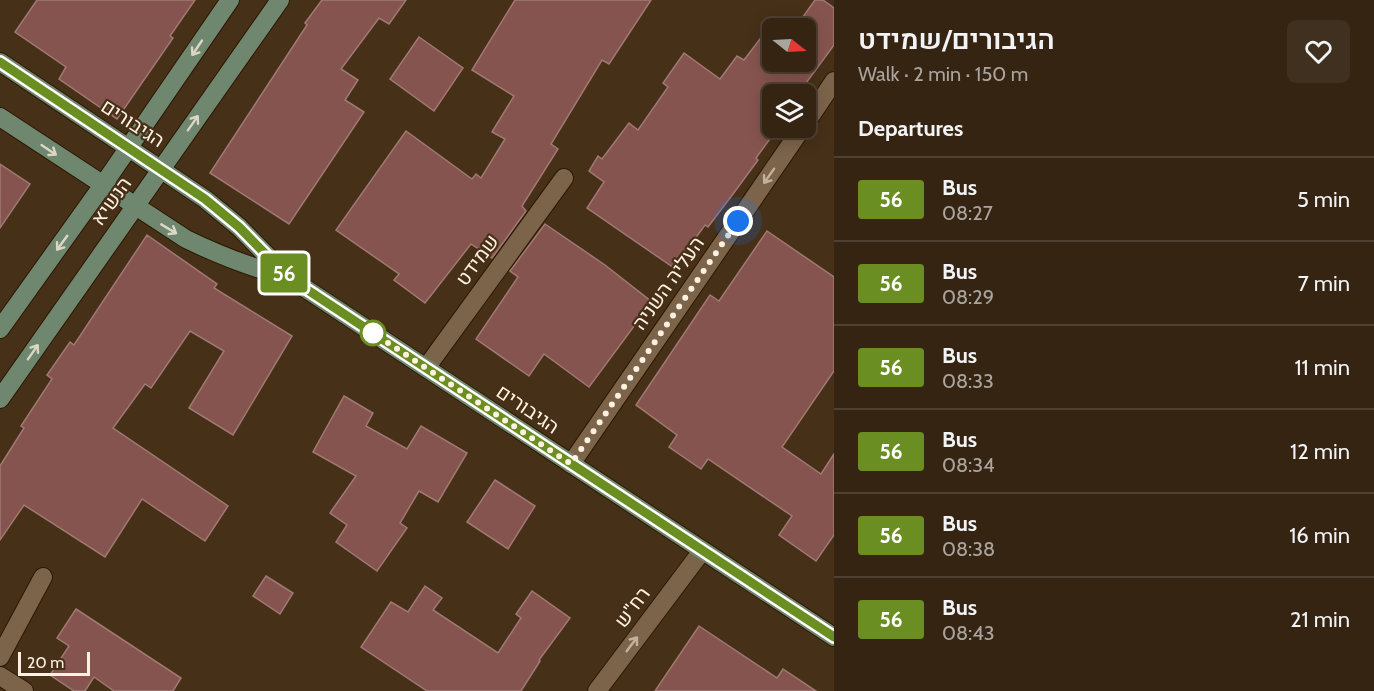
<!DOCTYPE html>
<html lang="en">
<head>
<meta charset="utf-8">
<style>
	:root { --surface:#352412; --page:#403020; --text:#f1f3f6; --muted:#aaa49f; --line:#4f4132 }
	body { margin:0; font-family:Cabin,Heebo,sans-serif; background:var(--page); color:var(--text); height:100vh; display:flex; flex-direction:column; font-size:22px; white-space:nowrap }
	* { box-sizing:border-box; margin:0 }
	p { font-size:20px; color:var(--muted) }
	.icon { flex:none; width:33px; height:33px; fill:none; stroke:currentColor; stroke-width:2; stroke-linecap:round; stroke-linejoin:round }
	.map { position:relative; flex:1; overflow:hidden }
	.drawer { display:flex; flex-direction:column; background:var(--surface); width:540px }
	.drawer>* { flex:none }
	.badge { padding:0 12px; border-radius:4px; font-size:21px; line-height:39px }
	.needle { width:39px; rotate:108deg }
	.fabs { position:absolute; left:762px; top:18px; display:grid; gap:12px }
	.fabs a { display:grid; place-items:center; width:54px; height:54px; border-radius:9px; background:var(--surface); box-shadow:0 3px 15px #0003,0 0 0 2px var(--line); font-size:30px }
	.scale { position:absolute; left:18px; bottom:15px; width:72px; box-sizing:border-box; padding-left:6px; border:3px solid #fff1e2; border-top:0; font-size:16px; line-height:21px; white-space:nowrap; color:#fff1e2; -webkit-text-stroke:4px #473018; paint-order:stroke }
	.you { position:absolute; width:30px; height:30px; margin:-15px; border:4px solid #fff; border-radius:50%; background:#1a73e8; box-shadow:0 0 0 9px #1a73e833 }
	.map>.badge { position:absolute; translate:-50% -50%; box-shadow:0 0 0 3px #fff }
	h2 { padding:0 24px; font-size:22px; line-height:54px }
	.round { display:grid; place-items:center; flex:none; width:63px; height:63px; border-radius:9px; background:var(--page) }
	.head { display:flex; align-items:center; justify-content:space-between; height:102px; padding:0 24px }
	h1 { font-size:28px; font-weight:600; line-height:45px }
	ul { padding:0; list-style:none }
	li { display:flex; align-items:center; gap:18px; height:84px; padding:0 24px; border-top:2px solid var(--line) }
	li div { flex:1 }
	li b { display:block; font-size:22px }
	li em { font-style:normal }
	li .badge { min-width:66px; font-weight:700; text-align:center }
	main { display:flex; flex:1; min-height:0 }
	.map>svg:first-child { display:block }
</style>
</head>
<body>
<main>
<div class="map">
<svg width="834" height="691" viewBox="0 0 834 691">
	<rect width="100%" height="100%" fill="#473018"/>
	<!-- building -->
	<g fill="#86544f" stroke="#a07974" stroke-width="1.5">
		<polygon points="37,0 195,0 170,36 173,38 117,119 59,79 66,67 15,32"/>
		<polygon points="322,0 406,0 389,24 379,18 341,69 358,80 345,100 364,112 289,224 210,173 307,25 305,23"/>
		<polygon points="515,0 651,0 609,64 602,60 551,144 558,149 522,206 526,211 492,258 471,244 425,303 394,280 399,274 336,230 406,131 472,179 476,174 481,178 505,139 492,132 514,96 472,70"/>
		<polygon points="815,0 823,0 834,8 834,45 798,94 772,94 772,128 778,128 756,158 758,160 733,194 708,227 705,225 674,268 587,208 604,182 589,171 598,156 602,159 629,123 638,130 668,87 663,83 684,53 720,79 737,56 744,60 770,26 773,28 772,62 806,62 806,28 795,28"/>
		<polygon points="419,37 463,68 434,111 390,79"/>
		<polygon points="0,164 30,184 0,228"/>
		<polygon points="545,224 605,265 652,302 589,387 544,354 529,376 476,339 518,277 510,271"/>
		<polygon points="767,231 834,277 834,371 782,447 821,474 834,454 834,535 816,561 779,535 792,516 708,459 701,469 669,447 677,435 636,405 710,295 719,301"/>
		<polygon points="147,235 217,284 214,288 292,336 233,435 189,408 224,351 190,331 151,388 145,384 113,428 228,506 205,541 142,499 105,557 24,505 0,540 0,466 24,428 21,426 52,379 47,375 70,342 74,345"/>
		<polygon points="344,396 373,413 366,426 407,449 421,426 467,453 438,502 419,491 400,523 407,528 377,571 336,542 347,525 330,513 356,476 313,452"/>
		<polygon points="495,480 535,506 508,549 467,522"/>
		<polygon points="266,576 293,593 280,614 253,596"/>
		<polygon points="425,586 442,598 433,610 498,653 521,618 516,614 532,591 570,618 539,660 540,661 521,691 427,691 361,647 391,602 408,612"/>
		<polygon points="76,609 181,678 173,691 114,691 94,677 85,691 74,691 50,675 69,646 57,638"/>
		<polygon points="699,626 777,678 783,669 816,691 655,691"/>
	</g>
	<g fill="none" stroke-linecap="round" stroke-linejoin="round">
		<defs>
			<g id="street">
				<polyline points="806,123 834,81"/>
				<polyline points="426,368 564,178"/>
				<polyline points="571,464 802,128"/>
				<polyline points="0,657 43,577"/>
				<polyline points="0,676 24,691"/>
				<polyline points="597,691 702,551"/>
			</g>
			<g id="secondary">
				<polyline points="0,62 205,199 239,227 288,277 834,637"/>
				<path d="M 0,117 L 186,239 C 219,255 252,268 288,277"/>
				<polyline points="0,329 103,185 230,0"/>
				<polyline points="0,399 280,0"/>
			</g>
		</defs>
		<!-- street casing -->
		<use href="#street" stroke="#2c1801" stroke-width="20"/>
		<!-- secondary casing -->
		<use href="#secondary" stroke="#2c1801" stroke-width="20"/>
		<!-- street -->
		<use href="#street" stroke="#7c644a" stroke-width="18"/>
		<!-- secondary -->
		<use href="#secondary" stroke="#6f866f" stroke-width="18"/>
	</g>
	<!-- one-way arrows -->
	<defs><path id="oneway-shaft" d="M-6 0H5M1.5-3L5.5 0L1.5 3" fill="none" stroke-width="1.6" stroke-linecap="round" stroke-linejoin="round" transform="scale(1.5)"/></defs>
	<g stroke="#dbd6c5">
		<use href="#oneway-shaft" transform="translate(197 48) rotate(124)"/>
		<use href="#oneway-shaft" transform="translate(193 123) rotate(-55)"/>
		<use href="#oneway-shaft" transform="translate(49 150) rotate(34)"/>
		<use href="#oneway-shaft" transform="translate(169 229) rotate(31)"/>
		<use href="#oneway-shaft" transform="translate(62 243) rotate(126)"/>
		<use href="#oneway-shaft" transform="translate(33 352) rotate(-55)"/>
	</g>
	<g stroke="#c4b29e">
		<use href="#oneway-shaft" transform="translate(769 176) rotate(125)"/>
		<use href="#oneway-shaft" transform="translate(632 644) rotate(-53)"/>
	</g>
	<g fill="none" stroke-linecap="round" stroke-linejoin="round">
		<defs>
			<polyline id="line" points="0,62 205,199 239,227 288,277 834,637"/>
		</defs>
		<!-- line casing -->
		<use href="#line" stroke="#fff" stroke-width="14"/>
		<!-- line -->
		<use href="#line" stroke="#6b8e23" stroke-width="9"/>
		<!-- walk -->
		<polyline stroke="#fff1e2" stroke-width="6" stroke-dasharray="0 10.8" points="373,333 367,329 571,464 738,221"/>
	</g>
	<!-- markers -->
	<circle fill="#fff" stroke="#6b8e23" stroke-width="3" cx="373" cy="333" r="12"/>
	<g text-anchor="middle" stroke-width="4.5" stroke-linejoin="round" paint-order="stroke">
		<!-- street labels -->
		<g font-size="20" fill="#fff1e2" stroke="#473018">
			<text transform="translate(133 123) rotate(33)" y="7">הגיבורים</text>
			<text transform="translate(111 201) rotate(-55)" y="7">הנשיא</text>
			<text transform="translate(477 260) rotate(-54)" y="7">שמידט</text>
			<text transform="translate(668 283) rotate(-55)" y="7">העליה השניה</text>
			<text transform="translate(528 409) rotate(34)" y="7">הגיבורים</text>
			<text transform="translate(632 607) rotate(-53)" y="7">רח"ש</text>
		</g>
	</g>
</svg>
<div class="fabs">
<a><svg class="needle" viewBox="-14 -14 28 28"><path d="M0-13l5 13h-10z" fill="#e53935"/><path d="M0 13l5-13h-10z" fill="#aaa49f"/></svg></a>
<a><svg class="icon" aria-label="layers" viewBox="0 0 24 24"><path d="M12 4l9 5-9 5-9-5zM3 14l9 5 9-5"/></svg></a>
</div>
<div class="scale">20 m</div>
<div class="you" style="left:738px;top:221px"></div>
<b class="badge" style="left:284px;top:273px;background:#6b8e23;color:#fff">56</b>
</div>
<section class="drawer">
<div class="head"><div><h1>הגיבורים/שמידט</h1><p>Walk · 2 min · 150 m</p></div><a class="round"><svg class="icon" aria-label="heart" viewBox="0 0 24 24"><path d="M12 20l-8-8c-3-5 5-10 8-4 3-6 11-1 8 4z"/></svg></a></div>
<h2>Departures</h2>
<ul>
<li><span class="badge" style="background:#6b8e23;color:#fff">56</span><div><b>Bus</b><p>08:27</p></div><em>5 min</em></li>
<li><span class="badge" style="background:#6b8e23;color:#fff">56</span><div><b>Bus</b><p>08:29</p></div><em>7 min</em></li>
<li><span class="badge" style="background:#6b8e23;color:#fff">56</span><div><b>Bus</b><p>08:33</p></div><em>11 min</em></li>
<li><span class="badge" style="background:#6b8e23;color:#fff">56</span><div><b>Bus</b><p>08:34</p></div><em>12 min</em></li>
<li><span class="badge" style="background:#6b8e23;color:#fff">56</span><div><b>Bus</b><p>08:38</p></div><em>16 min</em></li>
<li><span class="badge" style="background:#6b8e23;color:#fff">56</span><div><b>Bus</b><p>08:43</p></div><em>21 min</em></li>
</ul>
</section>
</main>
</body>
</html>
